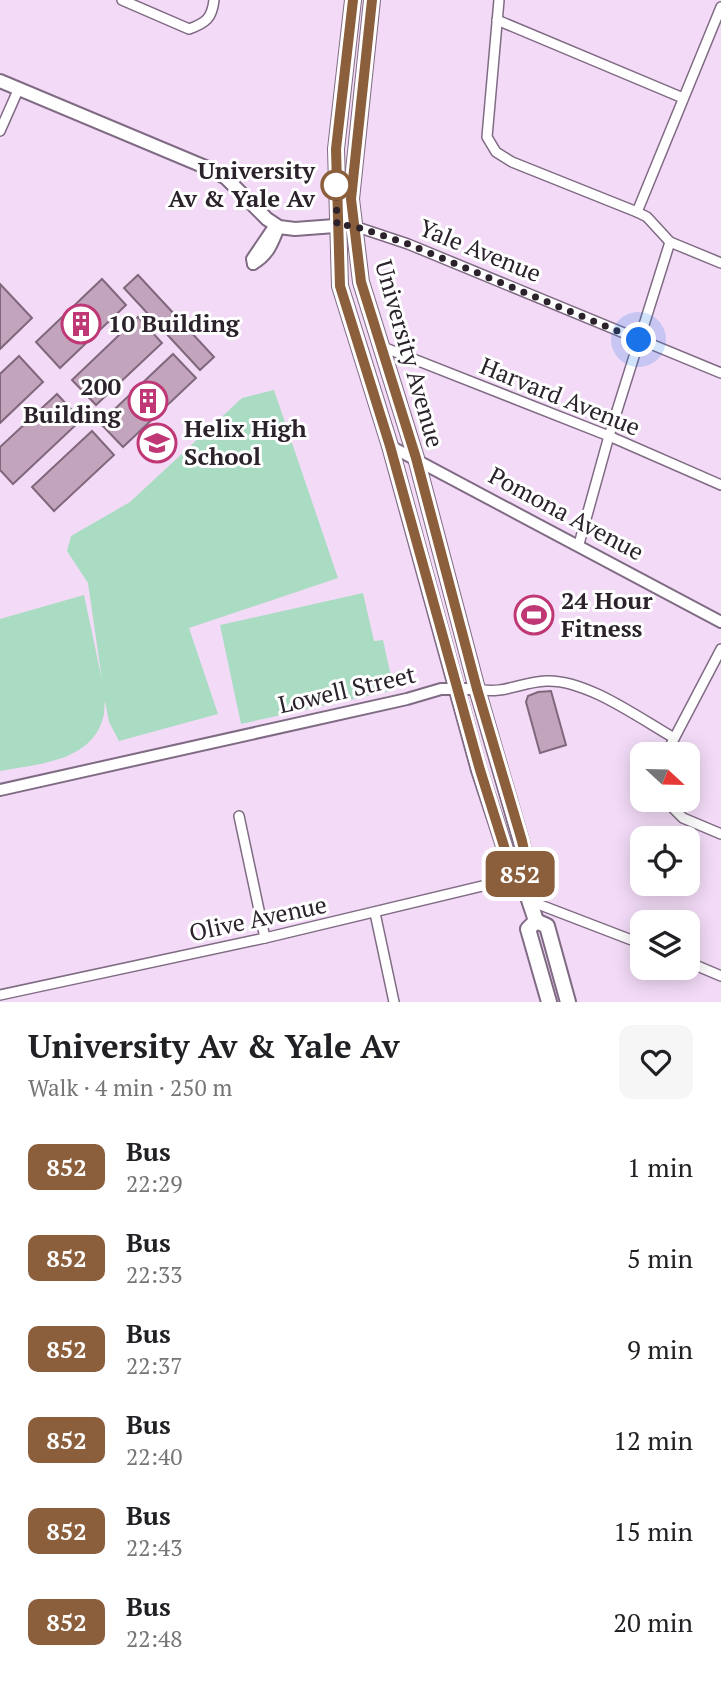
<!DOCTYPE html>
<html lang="en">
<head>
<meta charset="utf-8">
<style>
	:root { --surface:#fff; --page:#f6f6f6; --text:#202124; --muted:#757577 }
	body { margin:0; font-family:"PT Serif",serif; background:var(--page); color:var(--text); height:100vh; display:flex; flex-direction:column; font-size:26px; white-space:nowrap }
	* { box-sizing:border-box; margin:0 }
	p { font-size:23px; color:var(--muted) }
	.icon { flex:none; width:38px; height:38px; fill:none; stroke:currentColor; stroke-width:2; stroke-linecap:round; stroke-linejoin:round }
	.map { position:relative; height:1002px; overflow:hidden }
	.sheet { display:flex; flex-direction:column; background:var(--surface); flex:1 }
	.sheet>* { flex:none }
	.badge { padding:0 14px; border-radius:10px; font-size:24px; line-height:46px }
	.needle { width:46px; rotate:112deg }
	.controls { position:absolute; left:630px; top:742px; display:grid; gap:14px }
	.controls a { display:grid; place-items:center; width:70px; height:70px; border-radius:14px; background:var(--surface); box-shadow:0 4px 18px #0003; font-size:35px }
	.you { position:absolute; width:35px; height:35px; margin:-18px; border:5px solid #fff; border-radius:50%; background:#1a73e8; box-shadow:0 0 0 10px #1a73e833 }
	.map>.badge { position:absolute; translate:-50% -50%; box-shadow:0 0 0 4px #fff }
	.round { display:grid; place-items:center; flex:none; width:74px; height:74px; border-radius:14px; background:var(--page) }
	.headline { display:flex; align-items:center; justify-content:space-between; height:119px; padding:0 28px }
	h1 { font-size:33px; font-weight:700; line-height:52px }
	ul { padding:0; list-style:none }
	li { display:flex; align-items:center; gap:21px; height:91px; padding:0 28px }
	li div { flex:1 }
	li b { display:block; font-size:26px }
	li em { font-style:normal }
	li .badge { min-width:77px; font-weight:700; text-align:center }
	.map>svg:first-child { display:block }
</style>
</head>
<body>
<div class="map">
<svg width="721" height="1002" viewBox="0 0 721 1002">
	<rect width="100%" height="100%" fill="#f3dbf7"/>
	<!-- green -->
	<g fill="#a9dcc2">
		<path d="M 274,390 L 338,578 L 189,628 L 218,714 L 119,741 L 109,722 L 105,701 C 104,706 105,713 103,718 C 91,762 37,764 0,771 L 0,619 L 84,595 L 102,680 L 88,583 L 67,551 L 71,536 L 130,502 L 242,398 Z"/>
		<polygon points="363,593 374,641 383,640 394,690 241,724 220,625"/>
	</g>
	<!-- building -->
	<g fill="#c2a5bc" stroke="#81677c" stroke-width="2">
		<polygon points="138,275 214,357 200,370 124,288"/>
		<polygon points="102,279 126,305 60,368 36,342"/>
		<polygon points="0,284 32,318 0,349"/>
		<polygon points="138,317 162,343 96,405 72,380"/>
		<polygon points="173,354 196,378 123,447 100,423"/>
		<polygon points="19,356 43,382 0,423 0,374"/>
		<polygon points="57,394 81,420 13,484 0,470 0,447"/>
		<polygon points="92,431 114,455 54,511 32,487"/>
		<polygon points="551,691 566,745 540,753 526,702 528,696 538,692"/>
	</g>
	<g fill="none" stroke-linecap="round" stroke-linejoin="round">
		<defs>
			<g id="minor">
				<path d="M 122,0 L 189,29 C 206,23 212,18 214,0"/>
				<polyline points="499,0 487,137 496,152 512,162 637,212 647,217 670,242 721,263"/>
				<polyline points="497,20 683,98"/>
				<polyline points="0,131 19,88"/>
				<polyline points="637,212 721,7"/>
				<polyline points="354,226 408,244 721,373"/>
				<polyline points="383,347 609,436 721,485"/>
				<polyline points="579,544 609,436 670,242"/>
				<path d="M 477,689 C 503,695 521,682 546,681 C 586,679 639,718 674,738"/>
				<polyline points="666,754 721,649"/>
				<polyline points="665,800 683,818 721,834"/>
				<polyline points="239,816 265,938"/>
				<polyline points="530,901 642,944"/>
				<polyline points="375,913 394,1002"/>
				<polyline points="688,962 721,976"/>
				<polyline points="0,995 265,938 524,876"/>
			</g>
			<g id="tertiary">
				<path d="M 253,264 C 268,256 273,243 279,227"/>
				<polyline points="253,264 252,259 275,225"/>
				<polyline points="390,446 721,622"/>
				<polyline points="0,790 407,699 441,689 477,689"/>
			</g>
			<polyline id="secondary" points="0,81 210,169 226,178 267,219 279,227 295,229 348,225"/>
			<g id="primary">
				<polyline points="353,0 336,149 340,286 390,446 479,770 509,861 511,866 524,876"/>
				<path d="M 372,0 L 351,199 L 361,282 L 416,458 L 477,689 L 521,841 C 525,854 523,863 524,876 C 524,890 532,907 536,921 L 547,926 L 568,1002"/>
				<polyline points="536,921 528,929 549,1002"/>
			</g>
		</defs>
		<!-- minor casing -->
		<use href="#minor" stroke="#806b84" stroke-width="12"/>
		<!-- tertiary casing -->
		<use href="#tertiary" stroke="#806b84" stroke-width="14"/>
		<!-- secondary casing -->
		<use href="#secondary" stroke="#806b84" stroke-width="16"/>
		<!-- primary casing -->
		<use href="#primary" stroke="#806b84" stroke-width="18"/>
		<!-- minor -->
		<use href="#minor" stroke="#fff" stroke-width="9"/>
		<!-- tertiary -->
		<use href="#tertiary" stroke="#fff" stroke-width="10"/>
		<!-- secondary -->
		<use href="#secondary" stroke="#fff" stroke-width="12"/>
		<!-- primary -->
		<use href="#primary" stroke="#fff" stroke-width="14"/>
	</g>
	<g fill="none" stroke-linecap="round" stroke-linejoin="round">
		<defs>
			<polyline id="line" points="353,0 336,149 340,286 390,446 480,770 509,862 511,866 523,876 526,860 522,841 477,689 416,458 361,282 351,199 372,0"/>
		</defs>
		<!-- line casing -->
		<use href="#line" stroke="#fff" stroke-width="16"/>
		<!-- line -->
		<use href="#line" stroke="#8b5e3c" stroke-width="10"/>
		<!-- walk -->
		<polyline stroke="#2b222c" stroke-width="7" stroke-dasharray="0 12.6" points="336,185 337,225 354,226 408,244 639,340"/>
	</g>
	<!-- icons -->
	<defs>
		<symbol id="building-ring" viewBox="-11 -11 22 22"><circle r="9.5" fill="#fff" stroke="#c03775" stroke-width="1.5"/><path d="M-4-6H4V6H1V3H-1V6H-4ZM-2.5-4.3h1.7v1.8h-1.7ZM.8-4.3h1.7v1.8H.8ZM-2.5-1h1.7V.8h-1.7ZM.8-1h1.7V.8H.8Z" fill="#c03775"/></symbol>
		<symbol id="school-ring" viewBox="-11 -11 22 22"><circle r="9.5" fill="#fff" stroke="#c03775" stroke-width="1.5"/><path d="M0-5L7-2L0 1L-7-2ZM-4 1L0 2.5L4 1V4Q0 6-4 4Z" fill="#c03775"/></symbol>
		<symbol id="stadium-ring" viewBox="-11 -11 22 22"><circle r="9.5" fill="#fff" stroke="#c03775" stroke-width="1.5"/><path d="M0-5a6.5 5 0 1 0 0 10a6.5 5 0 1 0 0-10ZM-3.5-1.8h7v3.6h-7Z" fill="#c03775"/></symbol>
	</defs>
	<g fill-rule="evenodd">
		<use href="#building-ring" x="59" y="302" width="44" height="44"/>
		<use href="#building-ring" x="126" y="379" width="44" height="44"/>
		<use href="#school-ring" x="135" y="421" width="44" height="44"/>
		<use href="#stadium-ring" x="512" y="593" width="44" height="44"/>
	</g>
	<!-- markers -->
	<circle fill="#fff" stroke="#8b5e3c" stroke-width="3.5" cx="336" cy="185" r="14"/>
	<g text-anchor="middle" stroke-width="6" stroke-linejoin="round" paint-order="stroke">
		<!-- stop labels -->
		<g font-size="24" font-weight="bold" fill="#2b222c" stroke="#fff" text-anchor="end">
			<text x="315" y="179">University<tspan x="315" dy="28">Av &amp; Yale Av</tspan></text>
		</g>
		<!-- street labels -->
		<g font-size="24" fill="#2b222c" stroke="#fff">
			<text transform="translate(480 251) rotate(22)" y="8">Yale Avenue</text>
			<text transform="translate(409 354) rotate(74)" y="8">University Avenue</text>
			<text transform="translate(560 397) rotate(22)" y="8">Harvard Avenue</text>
			<text transform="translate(566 514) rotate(28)" y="8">Pomona Avenue</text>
			<text transform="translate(347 690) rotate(-13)" y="8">Lowell Street</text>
			<text transform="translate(258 919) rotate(-12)" y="8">Olive Avenue</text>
		</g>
		<!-- poi labels -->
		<g font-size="24" font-weight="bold" fill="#2b222c" stroke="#fff" text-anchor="start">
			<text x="108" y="332">10 Building</text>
			<text x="121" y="395" text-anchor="end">200<tspan x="121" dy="28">Building</tspan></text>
			<text x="184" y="437">Helix High<tspan x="184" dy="28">School</tspan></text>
			<text x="561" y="609">24 Hour<tspan x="561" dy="28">Fitness</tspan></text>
		</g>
	</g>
</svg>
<div class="controls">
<a><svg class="needle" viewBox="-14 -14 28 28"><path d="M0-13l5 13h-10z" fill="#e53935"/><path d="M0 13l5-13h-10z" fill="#757577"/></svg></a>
<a><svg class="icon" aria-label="locate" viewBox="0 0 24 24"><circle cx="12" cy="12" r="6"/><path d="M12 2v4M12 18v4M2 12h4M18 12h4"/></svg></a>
<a><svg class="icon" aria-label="layers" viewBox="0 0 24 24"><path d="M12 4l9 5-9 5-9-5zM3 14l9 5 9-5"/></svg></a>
</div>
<div class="you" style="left:639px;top:340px"></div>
<b class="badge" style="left:520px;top:874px;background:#8b5e3c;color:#fff">852</b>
</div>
<section class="sheet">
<div class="headline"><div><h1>University Av &amp; Yale Av</h1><p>Walk · 4 min · 250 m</p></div><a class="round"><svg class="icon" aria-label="heart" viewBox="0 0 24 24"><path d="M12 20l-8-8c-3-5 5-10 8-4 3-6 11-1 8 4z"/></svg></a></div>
<ul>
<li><span class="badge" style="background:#8b5e3c;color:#fff">852</span><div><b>Bus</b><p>22:29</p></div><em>1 min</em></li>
<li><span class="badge" style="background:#8b5e3c;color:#fff">852</span><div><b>Bus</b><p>22:33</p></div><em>5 min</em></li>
<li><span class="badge" style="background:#8b5e3c;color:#fff">852</span><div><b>Bus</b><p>22:37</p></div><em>9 min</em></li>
<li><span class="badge" style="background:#8b5e3c;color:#fff">852</span><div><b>Bus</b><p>22:40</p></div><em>12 min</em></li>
<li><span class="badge" style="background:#8b5e3c;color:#fff">852</span><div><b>Bus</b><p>22:43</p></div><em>15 min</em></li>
<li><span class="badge" style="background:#8b5e3c;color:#fff">852</span><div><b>Bus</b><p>22:48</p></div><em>20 min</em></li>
</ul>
</section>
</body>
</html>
